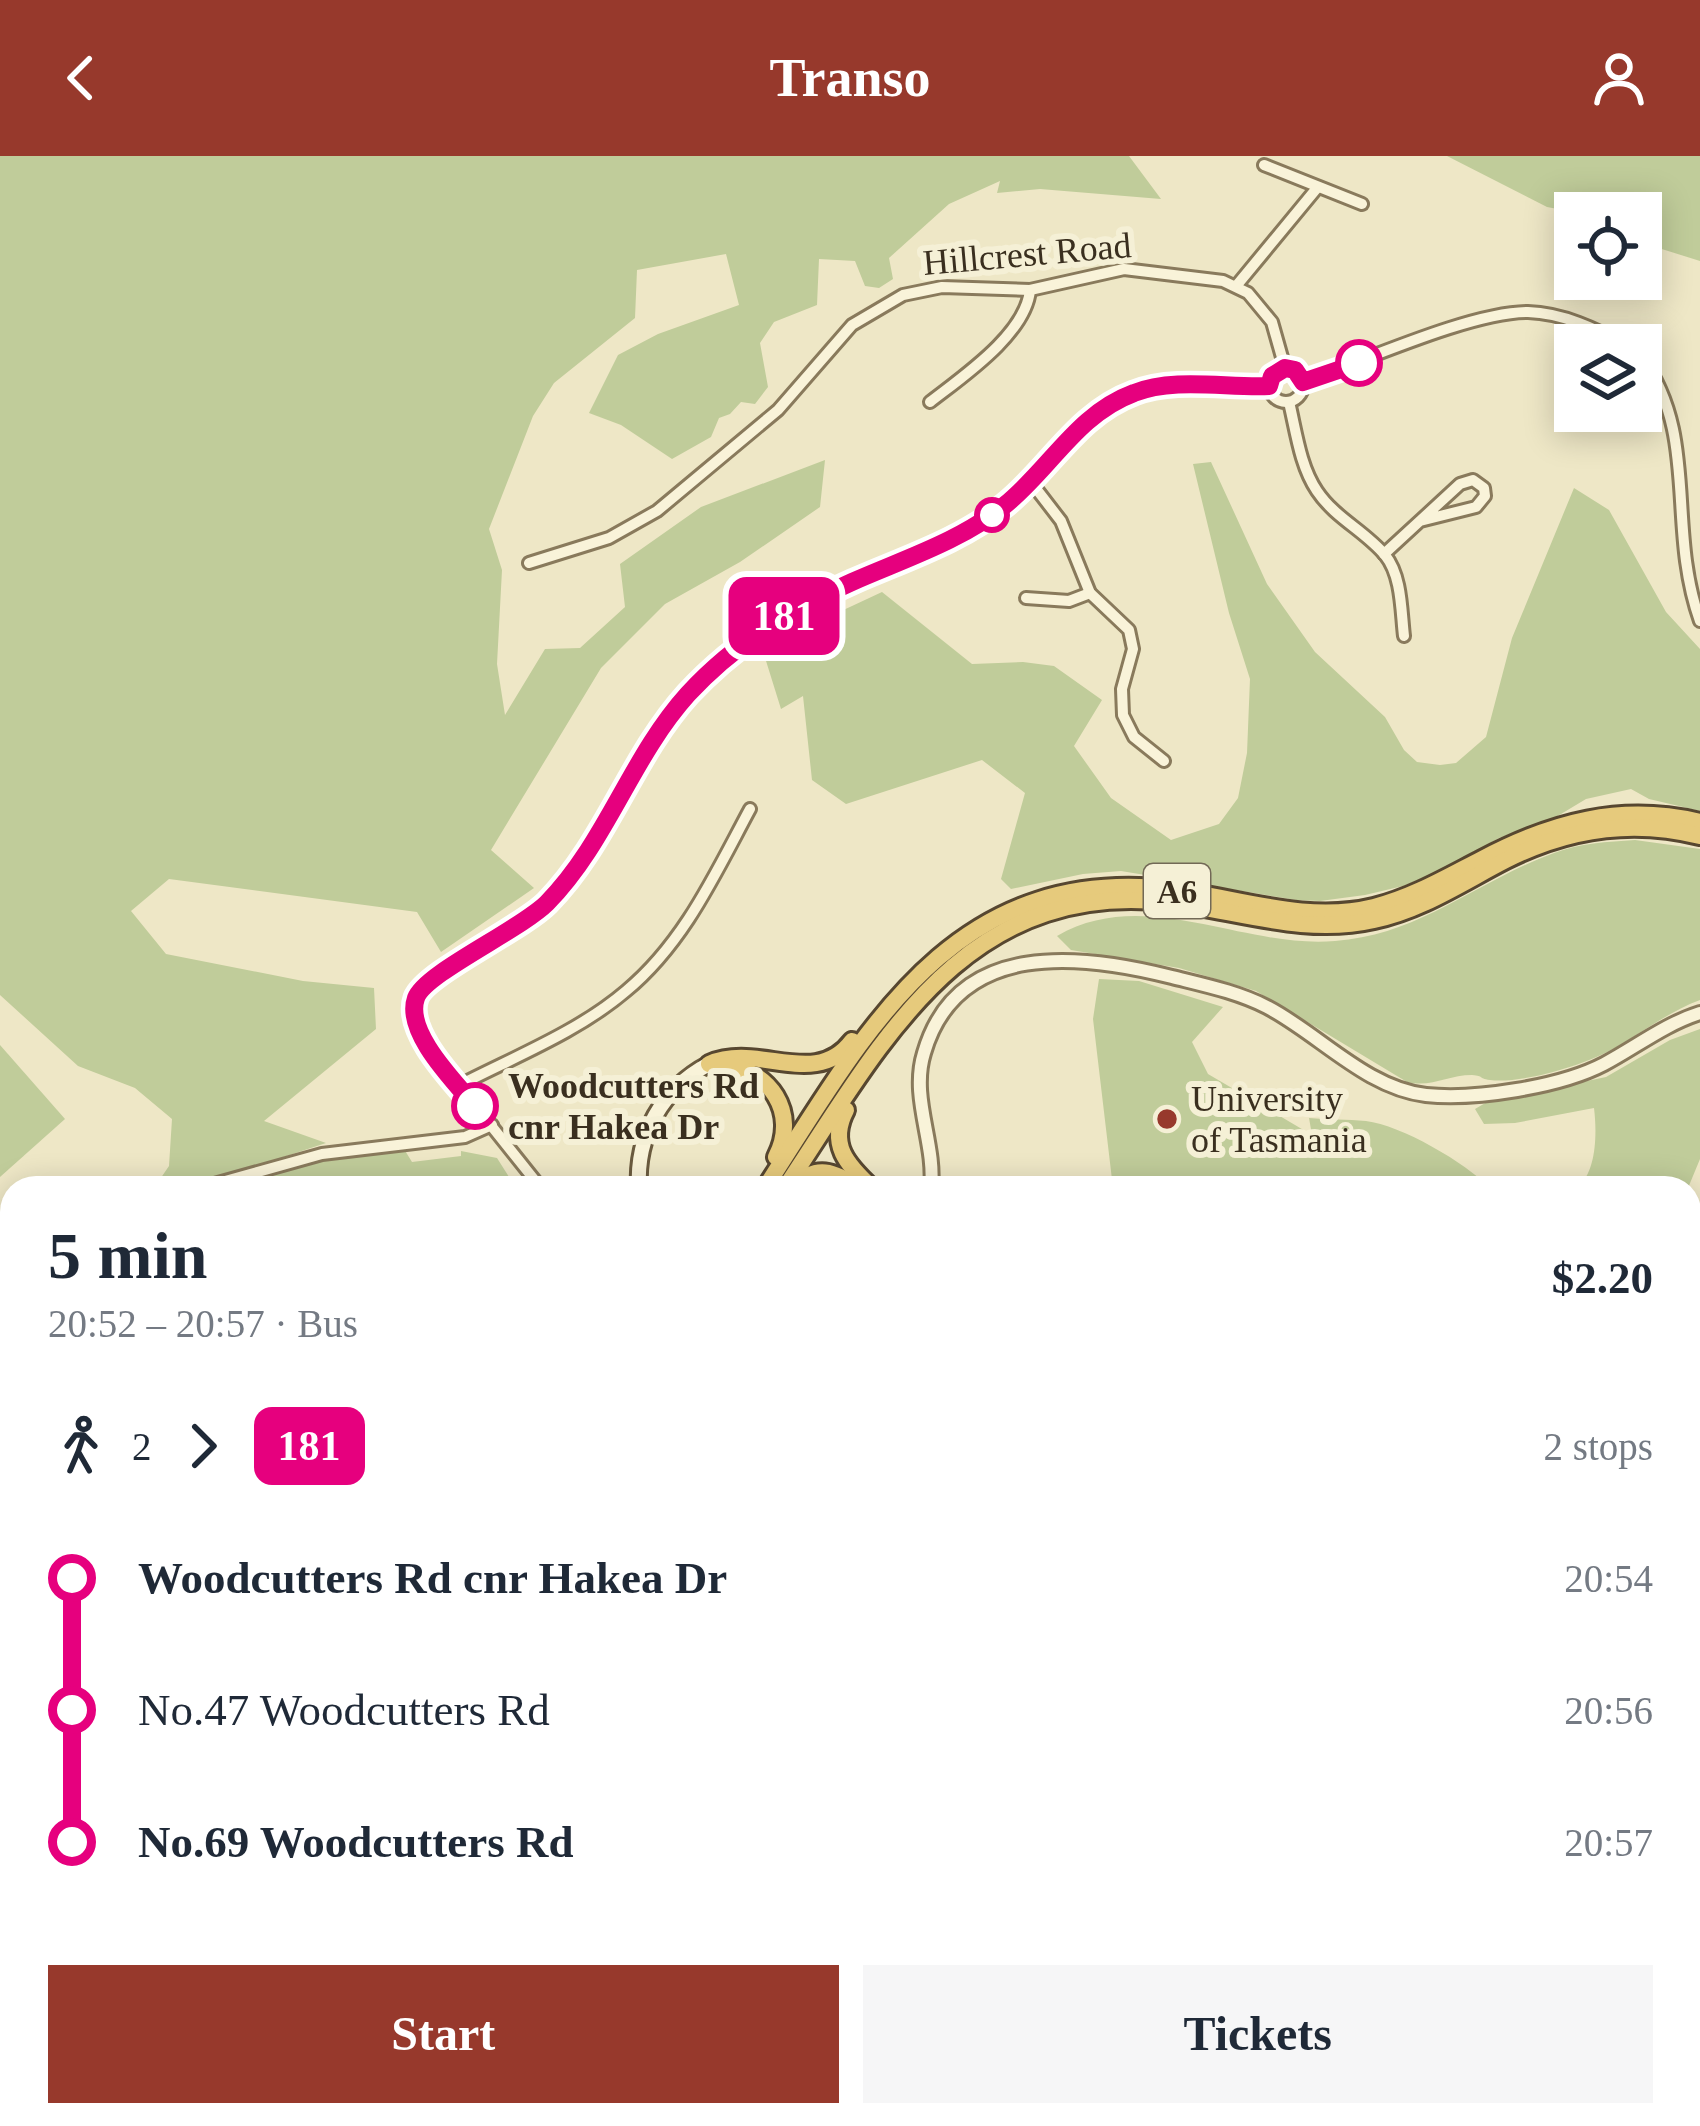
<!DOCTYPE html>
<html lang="en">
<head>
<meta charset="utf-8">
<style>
	:root { --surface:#fff; --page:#f6f6f7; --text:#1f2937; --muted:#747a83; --accent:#97392c }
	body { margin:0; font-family:Georgia,serif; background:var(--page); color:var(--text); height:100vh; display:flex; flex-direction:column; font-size:45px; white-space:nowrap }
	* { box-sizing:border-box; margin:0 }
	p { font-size:39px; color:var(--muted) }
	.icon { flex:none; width:66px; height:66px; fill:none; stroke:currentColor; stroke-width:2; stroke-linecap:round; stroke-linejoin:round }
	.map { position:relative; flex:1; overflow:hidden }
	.panel { position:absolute; left:0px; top:1020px; width:1701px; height:951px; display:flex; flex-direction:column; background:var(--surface); border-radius:36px 36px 0 0; box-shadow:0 6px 30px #0003 }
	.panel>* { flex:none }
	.badge { padding:0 24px; border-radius:18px; font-size:42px; line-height:78px }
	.tools { position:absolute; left:1554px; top:36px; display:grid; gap:24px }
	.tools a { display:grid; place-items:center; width:108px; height:108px; border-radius:0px; background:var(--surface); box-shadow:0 6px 30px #0003; font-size:60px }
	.map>.badge { position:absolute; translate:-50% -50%; box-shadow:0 0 0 6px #fff }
	.legs { display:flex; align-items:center; gap:18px; height:132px; padding:0 48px; font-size:39px }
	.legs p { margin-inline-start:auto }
	.headline { display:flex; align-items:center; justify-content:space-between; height:204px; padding:0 48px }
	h1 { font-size:66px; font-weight:600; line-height:90px }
	.primary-button { display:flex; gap:24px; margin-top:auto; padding:24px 48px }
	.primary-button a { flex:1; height:138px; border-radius:0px; background:var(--accent); color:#fff; font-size:48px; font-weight:600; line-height:138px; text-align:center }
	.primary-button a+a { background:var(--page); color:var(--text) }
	ul { padding:0 48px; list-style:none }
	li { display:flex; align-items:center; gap:42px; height:132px; font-size:45px }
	li i { display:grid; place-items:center; width:18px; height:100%; margin:0 15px; background:currentColor }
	li i::after { content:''; width:30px; height:30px; margin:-15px; border:9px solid; border-radius:50%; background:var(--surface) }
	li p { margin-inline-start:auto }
	li:first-child i { background:linear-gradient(#0000 50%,currentColor 0) }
	li:last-child i { background:linear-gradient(currentColor 50%,#0000 0) }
	header { display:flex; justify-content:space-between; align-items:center; height:156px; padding:0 48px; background:var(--accent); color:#fff; font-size:54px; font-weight:600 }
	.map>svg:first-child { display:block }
</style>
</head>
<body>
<header><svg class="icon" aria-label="back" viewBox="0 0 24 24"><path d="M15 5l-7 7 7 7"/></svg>Transo<svg class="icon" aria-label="person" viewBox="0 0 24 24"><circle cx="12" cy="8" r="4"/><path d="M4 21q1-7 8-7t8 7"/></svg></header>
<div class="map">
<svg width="1700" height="1970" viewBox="0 0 1700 1970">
	<rect width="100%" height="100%" fill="#eee7c6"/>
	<!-- green -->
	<g fill="#c0cc9a">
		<polygon points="0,0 1129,0 1161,43 1040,33 997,37 1000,25 949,48 889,102 893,123 879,132 865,130 855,105 819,103 817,149 774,166 760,187 768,231 755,248 741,246 730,258 719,262 711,281 672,303 621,269 589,257 618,199 658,178 739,149 726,98 637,114 635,162 554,227 533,260 489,373 502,414 497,508 505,559 545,493 580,492 625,451 620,408 701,351 825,304 820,351 740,406 665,448 601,512 491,694 534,732 441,796 417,756 169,723 131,755 166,798 303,825 374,832 376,873 264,965 326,987 189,1032 154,1032 169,1010 172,963 135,932 78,910 0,839"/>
		<polygon points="1447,0 1700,0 1700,105 1649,89 1641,82 1641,57 1579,57 1547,51"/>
		<polygon points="1211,306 1267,428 1315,496 1385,561 1404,594 1417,606 1440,609 1456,607 1486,581 1512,482 1574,332 1609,354 1666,456 1700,493 1700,655 1649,643 1631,633 1586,643 1556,661 1499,682 1436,717 1403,730 1365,739 1320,745 1296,744 1121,715 1083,718 1011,733 1001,723 1025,637 982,604 846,648 812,624 803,540 781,553 762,492 882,436 972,508 1023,506 1054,510 1102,544 1074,590 1111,642 1171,684 1219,668 1238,642 1247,597 1250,523 1229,457 1193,308"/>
		<path d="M 1635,684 L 1700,693 L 1700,844 C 1667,856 1640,879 1609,895 C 1581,910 1521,928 1490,924 C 1477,922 1485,920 1472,919 C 1448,919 1431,932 1407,926 L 1256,835 L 1179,812 L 1071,794 L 1057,780 C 1145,729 1242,793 1335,785 C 1420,779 1477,725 1554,697 C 1580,687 1607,686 1635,684 Z"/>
		<path d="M 1099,823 L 1139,825 L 1223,851 L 1192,886 L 1208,918 L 1312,979 L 1309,962 C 1328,964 1347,963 1366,965 C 1401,969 1466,1007 1490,1032 L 1113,1032 L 1093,863 Z"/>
		<path d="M 1700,873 L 1700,1003 L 1688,1032 L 1577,1032 C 1597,1016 1597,976 1594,952 L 1515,967 L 1484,968 L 1475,953 L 1487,946 L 1606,921 L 1670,884 Z"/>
		<polygon points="0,889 65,963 0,1021"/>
		<polygon points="404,993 412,1006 461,1000 461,995 497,1002 516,1032 200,1032 322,998"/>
		<polygon points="12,1156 12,1290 0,1290 0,1157"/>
		<polygon points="1689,1166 1700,1210 1700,1970 1112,1970 1121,1959 1689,1959"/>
		<polygon points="0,1385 12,1385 12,1959 188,1959 191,1970 0,1970"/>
		<polygon points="354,1959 850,1959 844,1970 472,1970 452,1961 448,1970 375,1970"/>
		<polygon points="966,1959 1095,1959 1110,1970 958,1970"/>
	</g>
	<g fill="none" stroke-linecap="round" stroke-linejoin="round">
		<!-- stream -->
		<g stroke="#6e908c" stroke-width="3">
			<polyline points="1689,1762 1700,1759"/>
			<polyline points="1303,1970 1326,1959"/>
		</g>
		<defs>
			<g id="minor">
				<polyline points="1264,9 1362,48"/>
				<polyline points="1237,129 1317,32"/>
				<path d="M 1641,200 C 1700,281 1666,369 1700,465"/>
				<circle cx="1286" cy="229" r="17"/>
				<path d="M 1303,226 C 1362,206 1470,156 1528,156 C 1563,157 1596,173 1626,189"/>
				<path d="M 930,246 C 962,221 1026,178 1030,134"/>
				<path d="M 1289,246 C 1296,275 1300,310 1317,335 C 1335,362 1365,375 1385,399 C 1402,420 1401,455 1404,480"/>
				<polyline points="1031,326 1061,365 1090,437 1129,474 1133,493 1122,533 1123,559 1134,581 1164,605"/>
				<polyline points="1384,398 1460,328 1473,324 1484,332 1485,340 1476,351 1420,365"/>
				<polyline points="529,407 609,382 657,355 778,254 852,169 903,139 942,131 1030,134 1124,113 1223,125 1248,137 1272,166 1285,212"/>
				<polyline points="1026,442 1069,445 1090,437"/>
				<path d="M 458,930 C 514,901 578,876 626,835 C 684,787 715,718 750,653"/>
				<polyline points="200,1032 322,998 465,981 492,969"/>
				<path d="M 541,1032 L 426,888 C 415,866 409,849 425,828 L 520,771 L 545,749 L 594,687 L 660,572 L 710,516 L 752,480 L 821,440 L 985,364 L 1031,326 L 1073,277 L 1132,237 L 1172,230 L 1269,231"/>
				<polyline points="319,1959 340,1970"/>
				<polyline points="166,1970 180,1959"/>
			</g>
			<path id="tertiary" d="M 931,1032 C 936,987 910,942 924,897 C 957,783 1082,798 1172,821 C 1204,829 1238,836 1267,851 C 1319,878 1366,932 1426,939 C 1475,944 1560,931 1604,908 C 1636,891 1665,868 1700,857"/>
			<g id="secondary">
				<path d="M 639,1032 C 636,979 662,933 709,908"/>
				<polyline points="860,1970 864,1959"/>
			</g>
			<g id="trunk">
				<path d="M 709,908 C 759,886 815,934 852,885"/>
				<path d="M 722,909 C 770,913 799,957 776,1001"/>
				<path d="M 846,954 C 828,988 847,1009 872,1032"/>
				<path d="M 795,1031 C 815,1008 835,1015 857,1032"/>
				<path d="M 765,1032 C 866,876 951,710 1168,733 C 1236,741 1305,768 1374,751 C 1413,741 1447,721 1482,703 C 1552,666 1621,647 1700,666"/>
				<path d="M 785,1032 C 881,888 963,724 1167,746 C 1236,754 1304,780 1374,764 C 1422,754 1463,726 1506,704 C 1567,673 1633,663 1700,680"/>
			</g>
			<g id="motorway">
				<polyline points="0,1290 12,1290"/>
				<polyline points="0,1385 12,1385"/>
			</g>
		</defs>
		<!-- minor casing -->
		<use href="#minor" stroke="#897a5c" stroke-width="16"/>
		<!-- tertiary casing -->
		<use href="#tertiary" stroke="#897a5c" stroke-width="18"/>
		<!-- secondary casing -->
		<use href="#secondary" stroke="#6b5b3f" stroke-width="20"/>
		<!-- trunk casing -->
		<use href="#trunk" stroke="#574730" stroke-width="22"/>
		<!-- motorway casing -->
		<use href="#motorway" stroke="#574730" stroke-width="24"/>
		<!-- minor -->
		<use href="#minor" stroke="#f9f3d9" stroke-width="10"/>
		<!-- tertiary -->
		<use href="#tertiary" stroke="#f9f3d9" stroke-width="12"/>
		<!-- secondary -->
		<use href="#secondary" stroke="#f9f3d9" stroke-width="14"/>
		<!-- trunk -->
		<use href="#trunk" stroke="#e6ca7c" stroke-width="16"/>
		<!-- motorway -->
		<use href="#motorway" stroke="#dbb359" stroke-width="18"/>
	</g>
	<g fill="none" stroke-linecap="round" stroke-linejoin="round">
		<defs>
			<path id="line-1" d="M 475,950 C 455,926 404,876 416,842 C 425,817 520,774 547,747 C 607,686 631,601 688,538 C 734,488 790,453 852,426 C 904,403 961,385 1005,349 C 1050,313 1077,258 1134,237 C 1174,221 1226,232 1269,230 L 1272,220 L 1285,212 L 1295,214 L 1303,226 L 1359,207"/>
		</defs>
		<!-- line-1 casing -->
		<use href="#line-1" stroke="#fff" stroke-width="27"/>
		<!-- line-1 -->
		<use href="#line-1" stroke="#e6007e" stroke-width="18"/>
	</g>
	<!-- markers -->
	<g fill="#fff" stroke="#e6007e" stroke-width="6">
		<circle cx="1359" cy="207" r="21"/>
		<circle cx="992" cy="359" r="15"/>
		<circle cx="475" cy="950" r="21"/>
	</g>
	<circle fill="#97392c" stroke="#f5f0d6" stroke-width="4.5" cx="1167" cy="963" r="12"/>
	<g text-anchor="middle" stroke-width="12" stroke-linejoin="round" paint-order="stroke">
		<!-- shield labels -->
		<rect fill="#f5f0d6" stroke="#726956" stroke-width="3" x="1144" y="708" width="66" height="54" rx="9"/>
		<g font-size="33" font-weight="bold" fill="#3a2f1f">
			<text x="1177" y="747">A6</text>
		</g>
		<!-- street labels -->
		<g font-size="36" fill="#3a2f1f" stroke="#f5f0d6">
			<text transform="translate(1027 97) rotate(-5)" y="13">Hillcrest Road</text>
		</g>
		<!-- stop labels -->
		<g font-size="36" font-weight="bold" fill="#3a2f1f" stroke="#f5f0d6" text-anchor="start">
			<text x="508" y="942">Woodcutters Rd<tspan x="508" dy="41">cnr Hakea Dr</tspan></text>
		</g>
		<!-- poi labels -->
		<g font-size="36" fill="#3a2f1f" stroke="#f5f0d6" text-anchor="start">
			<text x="1191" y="955">University<tspan x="1191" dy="41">of Tasmania</tspan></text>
		</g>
	</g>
</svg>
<div class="tools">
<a><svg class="icon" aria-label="locate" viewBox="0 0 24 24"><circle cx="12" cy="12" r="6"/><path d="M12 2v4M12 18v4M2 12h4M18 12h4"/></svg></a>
<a><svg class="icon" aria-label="layers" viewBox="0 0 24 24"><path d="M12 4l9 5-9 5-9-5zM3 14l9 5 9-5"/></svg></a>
</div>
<b class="badge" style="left:784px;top:460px;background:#e6007e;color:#fff">181</b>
<section class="panel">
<div class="headline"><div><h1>5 min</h1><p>20:52 – 20:57 · Bus</p></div><b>$2.20</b></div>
<div class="legs"><svg class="icon" aria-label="walk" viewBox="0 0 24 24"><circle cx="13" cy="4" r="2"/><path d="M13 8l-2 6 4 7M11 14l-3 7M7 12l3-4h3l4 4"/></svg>2<svg class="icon" aria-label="forward" viewBox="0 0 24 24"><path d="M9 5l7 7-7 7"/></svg><b class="badge" style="background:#e6007e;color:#fff">181</b><p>2 stops</p></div>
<ul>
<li><i style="color:#e6007e"></i><b>Woodcutters Rd cnr Hakea Dr</b><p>20:54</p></li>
<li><i style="color:#e6007e"></i><span>No.47 Woodcutters Rd</span><p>20:56</p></li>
<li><i style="color:#e6007e"></i><b>No.69 Woodcutters Rd</b><p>20:57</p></li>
</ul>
<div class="primary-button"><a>Start</a><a>Tickets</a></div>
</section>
</div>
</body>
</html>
